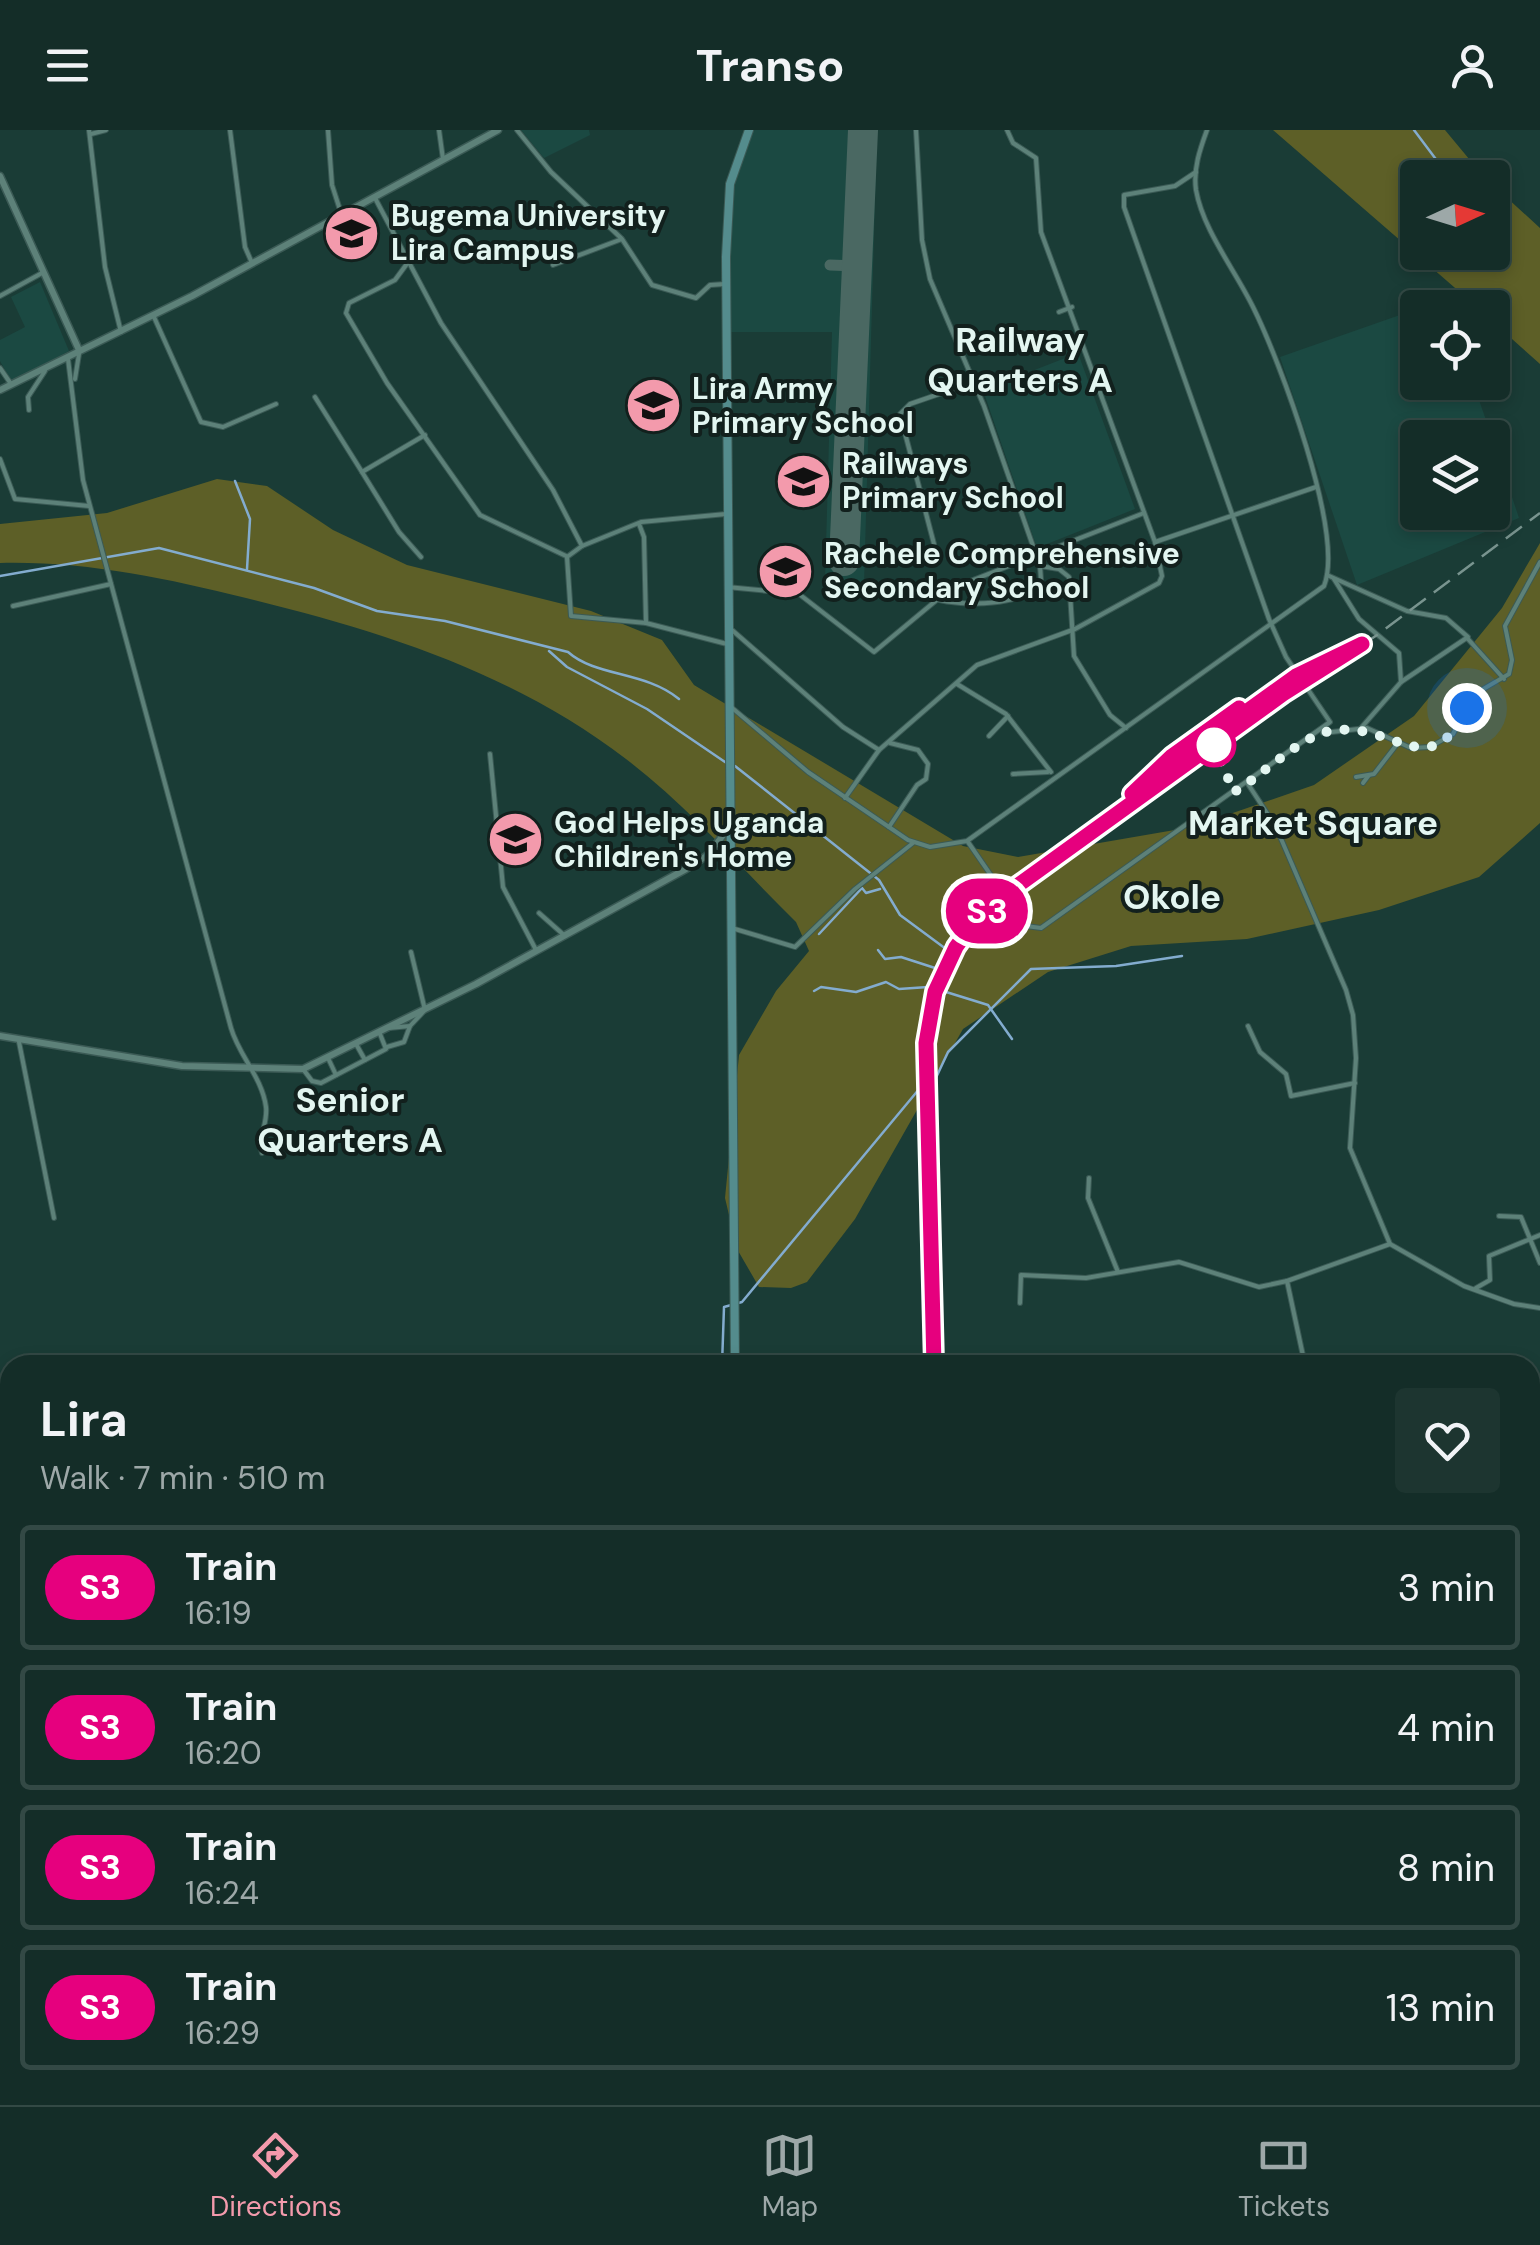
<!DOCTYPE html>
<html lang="en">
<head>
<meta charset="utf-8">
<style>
	:root { --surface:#142d28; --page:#1d3530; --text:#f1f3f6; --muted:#9da8a8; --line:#334945; --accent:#f39aac }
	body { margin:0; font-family:"DM Sans",sans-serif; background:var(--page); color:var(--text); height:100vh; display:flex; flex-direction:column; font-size:38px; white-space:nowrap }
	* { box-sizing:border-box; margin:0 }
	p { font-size:32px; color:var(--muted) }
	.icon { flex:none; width:55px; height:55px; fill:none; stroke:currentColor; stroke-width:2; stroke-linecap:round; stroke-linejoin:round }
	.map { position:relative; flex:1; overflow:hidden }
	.sheet { position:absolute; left:0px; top:1225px; width:1540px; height:750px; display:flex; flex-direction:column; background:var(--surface); border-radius:30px 30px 0 0; box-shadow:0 5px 15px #0003,0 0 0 2px var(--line) }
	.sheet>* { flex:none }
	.badge { padding:0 20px; border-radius:32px; font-size:35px; line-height:65px }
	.needle { width:65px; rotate:86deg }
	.buttons { position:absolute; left:1400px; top:30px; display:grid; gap:20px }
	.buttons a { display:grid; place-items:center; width:110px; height:110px; border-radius:10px; background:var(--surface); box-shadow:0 5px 15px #0003,0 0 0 2px var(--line); font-size:50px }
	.you { position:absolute; width:50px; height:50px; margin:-25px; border:8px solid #fff; border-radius:50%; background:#1a73e8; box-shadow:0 0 0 15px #1a73e833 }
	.map>.badge { position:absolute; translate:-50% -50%; box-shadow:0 0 0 5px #fff }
	.round { display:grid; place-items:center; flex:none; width:105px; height:105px; border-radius:10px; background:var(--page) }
	.summary { display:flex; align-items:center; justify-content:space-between; height:170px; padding:0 40px }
	h1 { font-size:48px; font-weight:700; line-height:75px }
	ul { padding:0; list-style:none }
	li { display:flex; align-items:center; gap:30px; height:125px; margin:0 20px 15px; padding:0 20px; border:5px solid var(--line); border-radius:10px }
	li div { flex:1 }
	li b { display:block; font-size:38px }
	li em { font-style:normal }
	li .badge { min-width:110px; font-weight:700; text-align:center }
	header { display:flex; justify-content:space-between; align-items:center; height:130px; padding:0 40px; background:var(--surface); font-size:45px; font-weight:700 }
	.tabs { display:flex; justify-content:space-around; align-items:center; height:140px; border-top:2px solid var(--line); background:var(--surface); font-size:28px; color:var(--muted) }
	.tabs a { display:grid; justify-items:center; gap:5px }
	.tabs .current { color:var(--accent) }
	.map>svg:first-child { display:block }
</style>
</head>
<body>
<header><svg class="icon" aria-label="menu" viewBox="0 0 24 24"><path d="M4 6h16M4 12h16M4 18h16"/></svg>Transo<svg class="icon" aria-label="person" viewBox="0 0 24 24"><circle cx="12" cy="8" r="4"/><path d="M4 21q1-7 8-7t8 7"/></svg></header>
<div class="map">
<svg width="1540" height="1975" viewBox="0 0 1540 1975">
	<rect width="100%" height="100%" fill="#1a3c36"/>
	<!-- built -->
	<g fill="#1b4942">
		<polygon points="521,0 589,0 590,5 544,28"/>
		<polygon points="753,0 877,0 864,455 825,452 832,202 729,202 729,78 737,38"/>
		<polygon points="353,81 371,114 350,125 332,93"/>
		<polygon points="40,152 69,221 12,253 0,231 0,210 25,197 11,167"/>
		<polygon points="1417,179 1418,252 1473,253 1492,307 1418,308 1418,382 1492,382 1493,310 1519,388 1357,455 1280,227"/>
		<polygon points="1078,223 1135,379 1037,418 983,260"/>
	</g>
	<!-- green -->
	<g fill="#5d5f27">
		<polygon points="1273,0 1445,0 1484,47 1418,48 1418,122 1492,122 1493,55 1540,98 1540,234 1493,192 1492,178 1477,177"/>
		<path d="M 217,349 L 267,356 L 333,400 L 407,435 L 591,481 L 662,510 L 694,555 L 963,716 L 1018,727 L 1192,697 L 1314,655 L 1414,586 L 1502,478 L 1540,413 L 1540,693 L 1479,747 L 1379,780 L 1247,809 L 1131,816 L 1048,842 L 963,899 L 855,1089 L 807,1152 L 791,1158 L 759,1157 L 737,1119 L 725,1068 L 739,925 L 776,861 L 809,821 L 796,792 C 741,738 688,676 626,629 C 514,543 382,501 246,468 C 164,448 85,431 0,433 L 0,394 L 107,383 Z"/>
	</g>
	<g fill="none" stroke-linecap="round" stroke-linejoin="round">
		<!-- stream -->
		<g stroke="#83accf" stroke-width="2.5">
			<polyline points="1414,0 1441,36"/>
			<polyline points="1445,42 1450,48"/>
			<polyline points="235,351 250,389 247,439"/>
			<path d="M 0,446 L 159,418 L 314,458 L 377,481 L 445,491 L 568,522 C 596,547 645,541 679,569"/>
			<polyline points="549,521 567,537 647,579 728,634"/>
			<polyline points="735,636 879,750 900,785 946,819 930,857 988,875 1012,909"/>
			<polyline points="819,804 862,758 866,763 880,759"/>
			<polyline points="878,820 885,829 901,827 935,838"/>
			<polyline points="814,861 821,857 856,862 886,852 899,859 928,857"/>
			<polyline points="722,1235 724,1177 742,1172 920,958 934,952 948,922 1031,839 1116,836 1182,826"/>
			<polyline points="0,1423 10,1423"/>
			<polyline points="181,1965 182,1975"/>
			<polyline points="1127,1965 1134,1975"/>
			<polyline points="1234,1965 1251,1975"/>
			<polyline points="107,1973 131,1965"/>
			<polyline points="25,1975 36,1965"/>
			<polyline points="1082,1975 1085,1965"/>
			<polyline points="1278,1975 1280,1965"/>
		</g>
		<!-- taxiway -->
		<polyline stroke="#4a6862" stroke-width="11" points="830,135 857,136"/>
		<!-- runway -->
		<polyline stroke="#4a6862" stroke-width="30" points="844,431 863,0"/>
		<defs>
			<g id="minor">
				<polyline points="89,0 105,137 121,202"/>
				<polyline points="230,0 245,117 252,133"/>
				<polyline points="328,0 332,55 341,83"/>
				<polyline points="439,0 443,29"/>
				<polyline points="517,0 551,42 621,108"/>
				<polyline points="916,0 922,110 930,149 984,276 1040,436 1059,439 1069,447 1074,526 1110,585 1126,598"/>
				<polyline points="1007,0 1013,13 1036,28 1041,102 1155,412 1316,357"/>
				<polyline points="91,4 106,0"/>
				<polyline points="375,68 441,193 553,360 582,416 567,427"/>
				<polyline points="409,131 395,150 349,173 346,183 387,253 480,385 566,426"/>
				<polyline points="553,135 622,109 652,155 696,168 710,155 725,154"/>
				<polyline points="0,166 42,143"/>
				<polyline points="1059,182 1072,177"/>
				<polyline points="154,187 201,292 223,297 276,274"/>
				<path d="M 68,229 L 83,350 L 231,898 C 239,926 262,947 266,977 C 268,993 258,1007 262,1023"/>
				<polyline points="0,238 11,254"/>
				<polyline points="75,249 79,224"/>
				<polyline points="315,267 362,342"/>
				<polyline points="29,280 28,267 45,241"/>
				<polyline points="0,329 15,369 89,376"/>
				<polyline points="639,394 644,407 646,493"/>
				<polyline points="934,414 900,284 910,274 974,252"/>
				<polyline points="582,416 641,392 726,384"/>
				<polyline points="421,427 399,402 362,342 425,305"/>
				<polyline points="567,427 571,486 646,493 727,514"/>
				<polyline points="1327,445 1407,481 1446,488 1468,507 1401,552 1361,598"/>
				<polyline points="1334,449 1359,489 1399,523 1401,552"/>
				<polyline points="727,457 799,464 874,522 950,459 1144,383"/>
				<path d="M 935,469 C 962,476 1026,478 1041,450 L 1040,436"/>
				<polyline points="13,476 111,454"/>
				<polyline points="732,500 843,597 879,620"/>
				<polyline points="1468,509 1504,549"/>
				<polyline points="957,554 1006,584 1051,642"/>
				<path d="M 731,577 L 808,642 L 908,710 L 930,717 L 967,711 L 1324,456 C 1345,403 1279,229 1253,177 C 1235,140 1203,100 1196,60 C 1193,39 1200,19 1207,0"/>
				<polyline points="1323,603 1367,598 1411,618 1430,617 1453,604 1473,565 1509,544 1512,530 1505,496 1540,432"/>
				<polyline points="989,606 1008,586"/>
				<polyline points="490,624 503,757 536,820"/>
				<polyline points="1013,644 1048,642"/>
				<polyline points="1356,647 1374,644 1398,613"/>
				<polyline points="1363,653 1369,645"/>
				<polyline points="1248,654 1276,697 1346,860 1353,885 1356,928 1350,1018 1390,1114 1464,1156 1514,1174 1540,1178"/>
				<polyline points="845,668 879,620 977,535 1075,499 1159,453 1162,446 1155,412"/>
				<polyline points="889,697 917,655 926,649 928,634 918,620 890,613"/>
				<polyline points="968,712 1026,796 1041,798 1330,592 1286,527 1269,489 1124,77 1124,65 1175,56 1196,42"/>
				<polyline points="539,783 565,806"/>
				<polyline points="735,799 795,817 855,759 913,713"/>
				<polyline points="1248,896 1260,922 1286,944 1291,966 1355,953"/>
				<polyline points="389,898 410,896 425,880 411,822"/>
				<polyline points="19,912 54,1088"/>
				<polyline points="356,914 365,930"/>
				<polyline points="387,917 404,912 410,896"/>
				<polyline points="328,928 336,945"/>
				<polyline points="303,939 312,951 321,953 386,919 380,904"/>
				<polyline points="1089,1048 1088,1068 1118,1142"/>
				<polyline points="1499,1086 1521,1087 1540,1133"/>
				<polyline points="1287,1151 1390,1114"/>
				<polyline points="1476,1158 1490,1150 1489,1126 1540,1105"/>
				<polyline points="1020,1173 1021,1145 1086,1148 1179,1132 1259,1157 1287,1151 1305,1235"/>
				<polyline points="1530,1532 1540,1531"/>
				<polyline points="283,1965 285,1975"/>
				<polyline points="542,1965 545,1975"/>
				<polyline points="745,1966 794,1965"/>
				<polyline points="346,1975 369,1965"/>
			</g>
			<g id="tertiary">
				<polyline points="0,46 79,220"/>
				<polyline points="0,260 192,166 498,0"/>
				<polyline points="0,906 182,936 303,939 476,854 686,739 708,725 730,696"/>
			</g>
			<g id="secondary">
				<polyline points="708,725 731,725"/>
				<polyline points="735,1235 726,127 730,54 749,0"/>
				<polyline points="745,1965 745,1975"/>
			</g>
		</defs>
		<!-- minor casing -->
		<use href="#minor" stroke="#3b5a55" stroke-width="6"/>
		<!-- tertiary casing -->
		<use href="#tertiary" stroke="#3b5a55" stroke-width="9"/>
		<!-- secondary casing -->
		<use href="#secondary" stroke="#3b5a55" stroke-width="10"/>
		<!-- minor -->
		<use href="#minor" stroke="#5d8179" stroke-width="4"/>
		<!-- tertiary -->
		<use href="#tertiary" stroke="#5d8179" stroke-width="6"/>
		<!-- secondary -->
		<use href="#secondary" stroke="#548c8d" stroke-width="8"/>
		<!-- rail -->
		<g stroke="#79948f" stroke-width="2.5" stroke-dasharray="20 10" stroke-linecap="butt">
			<polyline points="1148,648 1239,578"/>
			<polyline points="934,1235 926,913 944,838 971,796 989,779 1152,657 1377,505 1540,383"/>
			<polyline points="1376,1965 1380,1975"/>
		</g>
	</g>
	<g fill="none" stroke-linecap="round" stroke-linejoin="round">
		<defs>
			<polyline id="line" points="934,1235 926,913 935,862 956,817 971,796 1017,756 1283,564 1362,514 1296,546 1132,664 1172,626 1239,578"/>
		</defs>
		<!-- line casing -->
		<use href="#line" stroke="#fff" stroke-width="22"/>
		<!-- line -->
		<use href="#line" stroke="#e6007e" stroke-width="15"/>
		<!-- walk -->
		<path stroke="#e3f6f1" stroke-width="10" stroke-dasharray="0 18" d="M 1214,615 L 1234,662 C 1260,647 1298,609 1326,602 C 1391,586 1428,660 1467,578"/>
	</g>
	<!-- icons -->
	<defs>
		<symbol id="university-disc" viewBox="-11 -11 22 22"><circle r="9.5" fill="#f39aac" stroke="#12201d"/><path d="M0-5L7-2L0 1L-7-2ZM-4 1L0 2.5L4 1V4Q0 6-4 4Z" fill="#111"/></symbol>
		<symbol id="school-disc" viewBox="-11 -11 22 22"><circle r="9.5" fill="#f39aac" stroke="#12201d"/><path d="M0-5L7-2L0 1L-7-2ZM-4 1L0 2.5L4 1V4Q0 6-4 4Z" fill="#111"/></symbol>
	</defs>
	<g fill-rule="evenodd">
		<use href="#university-disc" x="320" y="72" width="63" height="63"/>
		<use href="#school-disc" x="622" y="244" width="63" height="63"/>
		<use href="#school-disc" x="772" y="320" width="63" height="63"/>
		<use href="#school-disc" x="754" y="410" width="63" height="63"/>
		<use href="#school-disc" x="484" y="678" width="63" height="63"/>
	</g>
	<!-- markers -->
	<circle fill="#fff" stroke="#e6007e" stroke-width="5" cx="1214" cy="615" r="20"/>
	<g text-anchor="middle" stroke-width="8" stroke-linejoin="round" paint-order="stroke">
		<!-- poi labels -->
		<g font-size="30" font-weight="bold" fill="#e3f6f1" stroke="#12201d" text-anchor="start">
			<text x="391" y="96">Bugema University<tspan x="391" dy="34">Lira Campus</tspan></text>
			<text x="692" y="269">Lira Army<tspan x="692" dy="34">Primary School</tspan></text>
			<text x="842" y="344">Railways<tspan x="842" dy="34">Primary School</tspan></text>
			<text x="824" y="434">Rachele Comprehensive<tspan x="824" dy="34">Secondary School</tspan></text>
			<text x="554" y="703">God Helps Uganda<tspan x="554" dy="34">Children's Home</tspan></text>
		</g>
		<!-- quarter labels -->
		<g font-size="35" font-weight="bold" fill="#e3f6f1" stroke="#12201d">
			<text x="1020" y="222">Railway<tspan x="1020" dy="40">Quarters A</tspan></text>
			<text x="1313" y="705">Market Square</text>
			<text x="1172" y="779">Okole</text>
			<text x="350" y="982">Senior<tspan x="350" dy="40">Quarters A</tspan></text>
		</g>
	</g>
</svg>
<div class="buttons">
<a><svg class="needle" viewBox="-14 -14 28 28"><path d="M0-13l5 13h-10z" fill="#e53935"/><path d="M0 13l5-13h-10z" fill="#9da8a8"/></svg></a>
<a><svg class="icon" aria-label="locate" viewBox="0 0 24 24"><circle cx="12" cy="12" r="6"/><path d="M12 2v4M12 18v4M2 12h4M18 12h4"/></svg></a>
<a><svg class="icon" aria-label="layers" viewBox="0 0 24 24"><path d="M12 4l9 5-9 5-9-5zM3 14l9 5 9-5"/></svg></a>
</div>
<div class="you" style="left:1467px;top:578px"></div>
<b class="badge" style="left:987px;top:781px;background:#e6007e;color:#fff">S3</b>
<section class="sheet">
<div class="summary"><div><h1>Lira</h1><p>Walk · 7 min · 510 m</p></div><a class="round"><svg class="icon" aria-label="heart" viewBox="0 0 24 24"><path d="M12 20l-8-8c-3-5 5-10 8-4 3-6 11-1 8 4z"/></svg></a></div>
<ul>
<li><span class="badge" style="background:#e6007e;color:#fff">S3</span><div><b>Train</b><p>16:19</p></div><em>3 min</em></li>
<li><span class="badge" style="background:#e6007e;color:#fff">S3</span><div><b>Train</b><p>16:20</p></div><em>4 min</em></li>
<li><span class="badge" style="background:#e6007e;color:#fff">S3</span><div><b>Train</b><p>16:24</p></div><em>8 min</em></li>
<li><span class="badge" style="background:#e6007e;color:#fff">S3</span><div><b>Train</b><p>16:29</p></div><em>13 min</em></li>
</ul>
</section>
</div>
<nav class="tabs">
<a class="current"><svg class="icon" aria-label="directions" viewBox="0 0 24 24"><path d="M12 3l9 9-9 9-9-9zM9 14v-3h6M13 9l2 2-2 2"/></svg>Directions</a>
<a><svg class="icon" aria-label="map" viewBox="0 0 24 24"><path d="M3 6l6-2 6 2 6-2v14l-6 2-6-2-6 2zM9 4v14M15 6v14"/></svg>Map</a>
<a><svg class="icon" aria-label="tickets" viewBox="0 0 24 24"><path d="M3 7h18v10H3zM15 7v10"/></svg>Tickets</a>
</nav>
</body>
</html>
